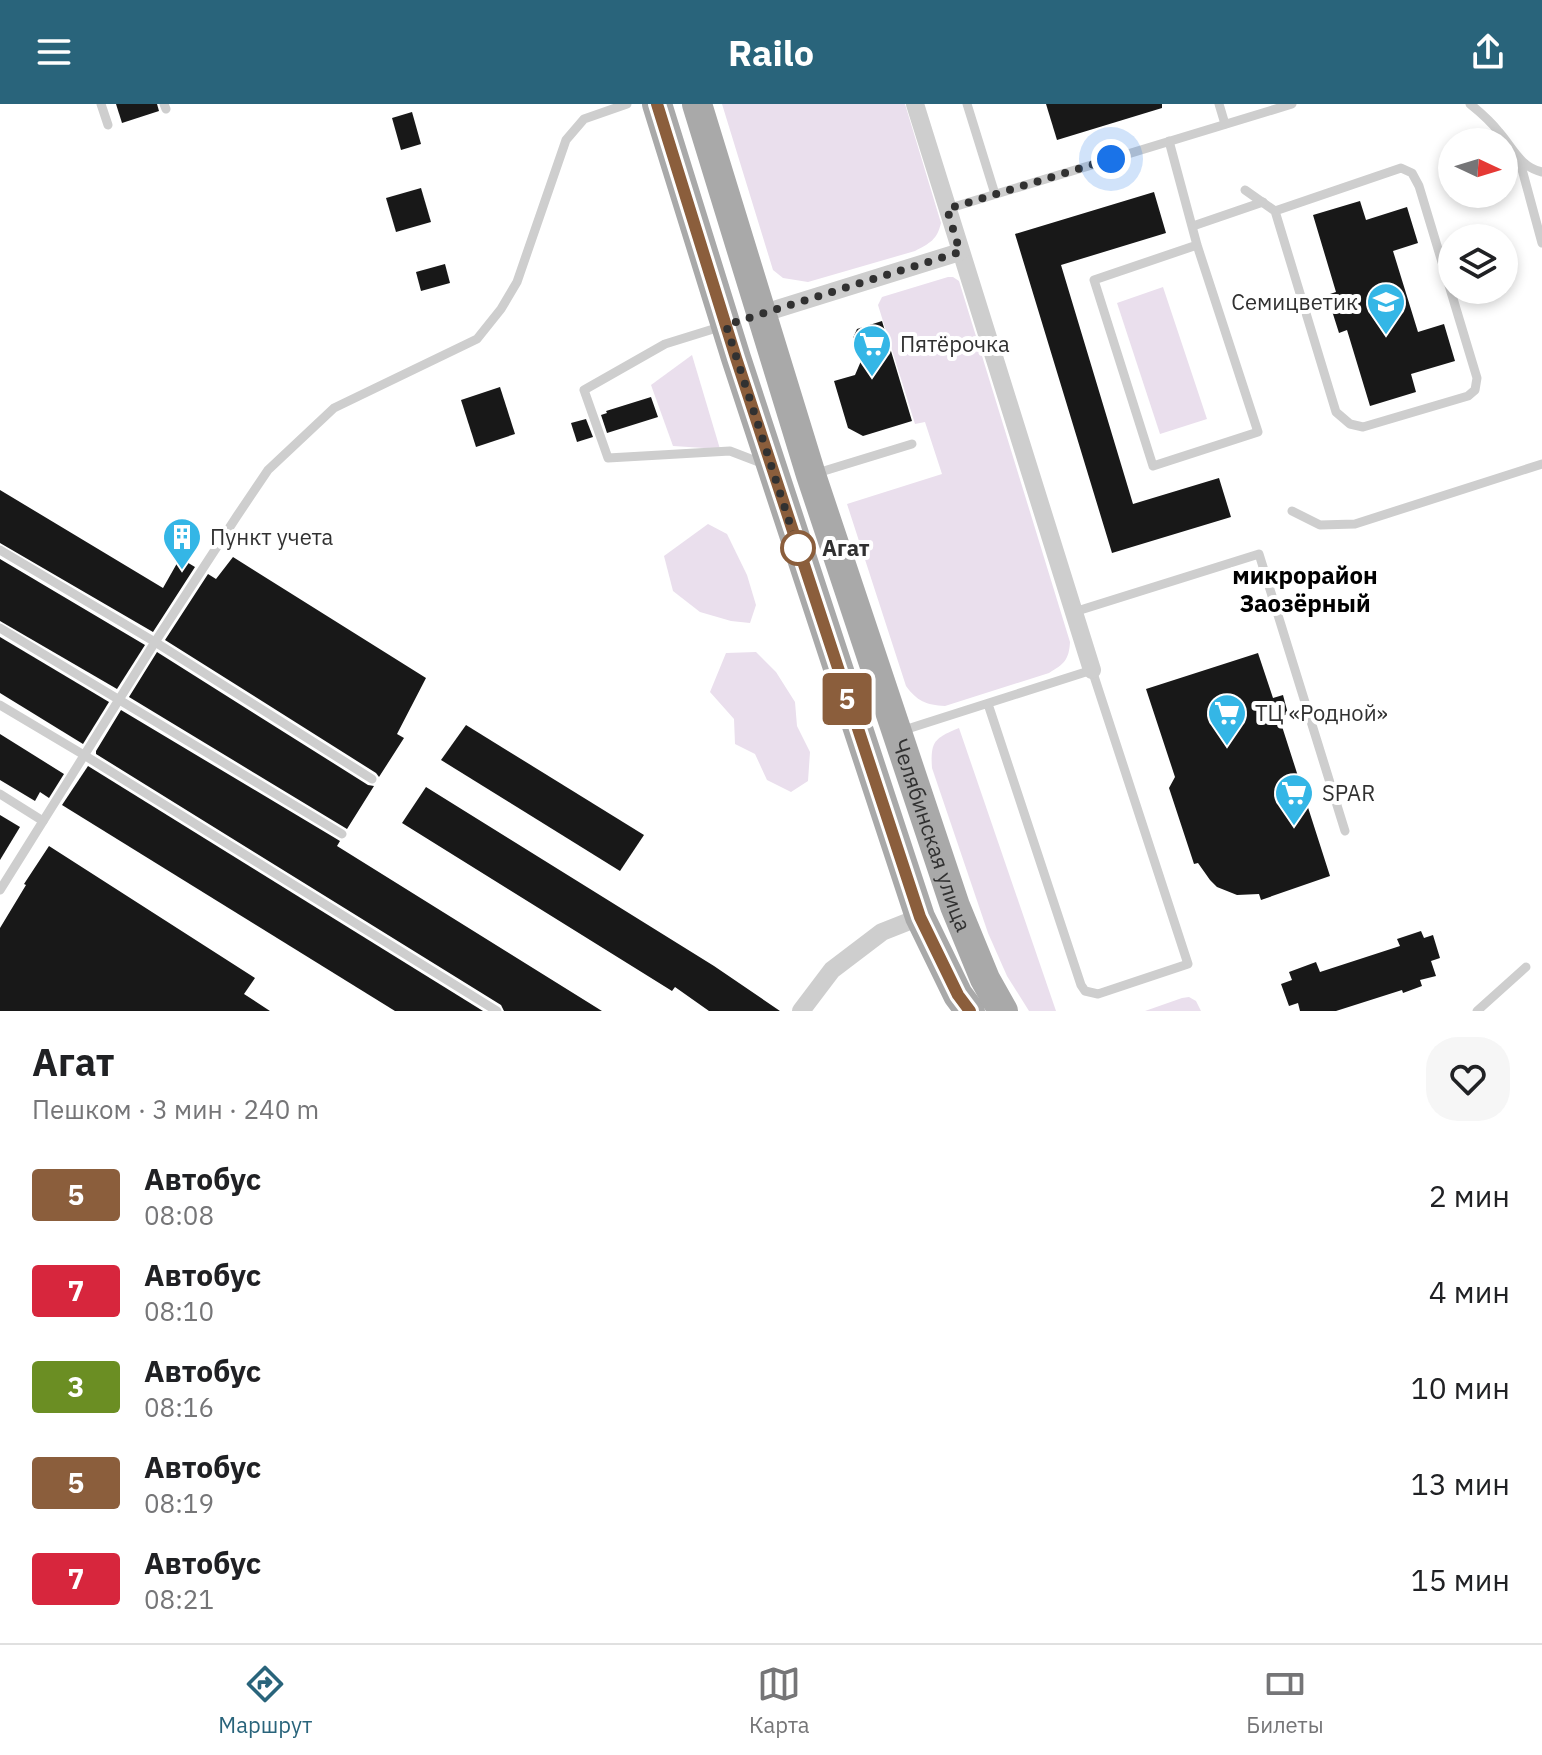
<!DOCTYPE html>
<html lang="ru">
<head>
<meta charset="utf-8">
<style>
	:root { --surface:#fff; --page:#f6f6f6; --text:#202124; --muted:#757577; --line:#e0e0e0; --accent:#29647b }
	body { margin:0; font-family:"IBM Plex Sans",sans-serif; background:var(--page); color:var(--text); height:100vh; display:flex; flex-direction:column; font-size:30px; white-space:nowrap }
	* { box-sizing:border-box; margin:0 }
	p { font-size:26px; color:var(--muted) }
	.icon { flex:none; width:44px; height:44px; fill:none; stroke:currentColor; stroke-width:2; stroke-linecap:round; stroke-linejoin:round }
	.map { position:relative; height:907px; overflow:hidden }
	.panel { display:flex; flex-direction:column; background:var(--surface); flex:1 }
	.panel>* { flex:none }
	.badge { padding:0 16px; border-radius:6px; font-size:28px; line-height:52px }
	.needle { width:52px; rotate:94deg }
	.buttons { position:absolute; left:1438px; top:24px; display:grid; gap:16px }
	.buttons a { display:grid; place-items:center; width:80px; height:80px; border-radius:50%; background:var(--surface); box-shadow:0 4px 12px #0003; font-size:40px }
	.you { position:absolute; width:40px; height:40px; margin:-20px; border:6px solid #fff; border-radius:50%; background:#1a73e8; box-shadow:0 0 0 12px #1a73e833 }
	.map>.badge { position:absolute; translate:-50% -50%; box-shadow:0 0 0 4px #fff }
	.round { display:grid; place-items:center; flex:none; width:84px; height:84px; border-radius:32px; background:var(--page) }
	.head { display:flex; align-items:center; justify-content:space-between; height:136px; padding:0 32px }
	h1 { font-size:38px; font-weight:700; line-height:60px }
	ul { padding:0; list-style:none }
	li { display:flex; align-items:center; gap:24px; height:96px; padding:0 32px }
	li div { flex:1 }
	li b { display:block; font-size:30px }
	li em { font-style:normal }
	li .badge { min-width:88px; font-weight:700; text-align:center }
	header { display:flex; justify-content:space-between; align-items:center; height:104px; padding:0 32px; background:var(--accent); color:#fff; font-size:36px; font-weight:700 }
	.tabs { display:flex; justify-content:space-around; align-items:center; height:112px; border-top:2px solid var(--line); background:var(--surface); font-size:22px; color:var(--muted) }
	.tabs a { display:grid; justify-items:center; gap:4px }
	.tabs .active { color:var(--accent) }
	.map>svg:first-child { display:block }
</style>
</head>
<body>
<header><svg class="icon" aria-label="menu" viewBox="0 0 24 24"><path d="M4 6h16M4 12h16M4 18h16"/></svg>Railo<svg class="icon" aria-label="share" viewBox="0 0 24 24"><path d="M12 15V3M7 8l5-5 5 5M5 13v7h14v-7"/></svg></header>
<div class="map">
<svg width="1542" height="907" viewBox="0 0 1542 907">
	<rect width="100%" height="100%" fill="#fff"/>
	<!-- green -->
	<g fill="#eadfed">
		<path d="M 722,0 L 905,0 L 941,119 C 937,136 930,139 915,147 L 808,178 L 783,174 L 773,166 Z"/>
		<path d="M 948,173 L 953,173 L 959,177 L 1070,538 C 1069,556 1064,560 1049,569 L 945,602 C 926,601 917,597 906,582 L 847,400 L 942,370 L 925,318 L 915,320 L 878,201 L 882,193 Z"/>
		<polygon points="1163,183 1207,315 1160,330 1117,199"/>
		<polygon points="692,251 720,345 673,342 651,281"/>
		<polygon points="708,420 727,430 747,471 756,501 750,519 731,517 700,508 673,487 664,452"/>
		<polygon points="756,548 776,568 795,598 797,622 810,648 808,677 791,688 767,676 755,650 735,640 734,615 710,588 726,549"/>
		<path d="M 959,624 L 1056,907 L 1029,907 L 1007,872 L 988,829 L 932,664 C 930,637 935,634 959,624 Z"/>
		<polygon points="1189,893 1196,897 1201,907 1145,907 1182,894"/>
	</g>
	<!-- building -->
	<g fill="#181818">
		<polygon points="116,0 157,0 159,7 122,19"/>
		<polygon points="1046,0 1162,0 1162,4 1057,36"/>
		<polygon points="412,8 421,40 401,46 392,14"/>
		<polygon points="421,84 431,118 396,128 386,94"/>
		<polygon points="1154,88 1166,129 1061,161 1133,400 1219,374 1231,413 1112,449 1015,130"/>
		<polygon points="1360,97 1366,116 1407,103 1418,139 1393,147 1418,228 1444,220 1455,257 1411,270 1416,288 1370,302 1347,226 1339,229 1327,191 1336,188 1313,111"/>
		<polygon points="445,160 450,179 421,187 416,168"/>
		<polygon points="882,217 912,317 863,332 848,324 834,277 855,271 861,257 853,234 857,225"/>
		<polygon points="500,283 515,330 476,343 461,296"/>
		<polygon points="651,293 658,313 607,329 601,311 607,309 606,307"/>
		<polygon points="586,315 593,333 577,338 571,319"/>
		<polygon points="0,386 163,484 180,454 195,463 153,528 0,439"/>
		<polygon points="233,453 426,574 397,630 404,634 379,673 376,669 165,536 208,470 216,475"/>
		<polygon points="0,455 145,541 117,585 0,517"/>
		<polygon points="0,533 109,598 83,640 0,589"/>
		<polygon points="157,548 368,681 374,682 347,725 129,593"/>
		<polygon points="1258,549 1273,594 1283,591 1288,610 1279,613 1330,772 1261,796 1259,790 1237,791 1217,783 1210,776 1198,759 1194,760 1169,684 1175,673 1146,585"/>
		<polygon points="121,606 340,737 337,742 602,907 504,907 501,901 96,650 96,647"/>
		<polygon points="466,621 644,731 620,767 441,656"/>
		<polygon points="0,630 64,670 49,694 40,688 35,697 0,676"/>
		<polygon points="88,662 483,907 395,907 62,701"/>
		<polygon points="426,683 714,862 780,907 709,907 675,883 672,887 402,719"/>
		<polygon points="0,711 20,723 0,756"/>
		<polygon points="49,742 255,874 244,890 270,907 0,907 0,824 26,781 24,780"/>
		<polygon points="1421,827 1424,834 1433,831 1440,854 1431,857 1436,872 1420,876 1422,882 1403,889 1402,886 1336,907 1300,907 1298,899 1289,902 1281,880 1292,876 1289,868 1316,858 1320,868 1400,842 1397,835"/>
	</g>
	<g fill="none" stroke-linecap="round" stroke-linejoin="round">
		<!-- lane -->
		<g stroke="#cecece" stroke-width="9">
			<polyline points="101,0 108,21"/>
			<polyline points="164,0 166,5"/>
			<polyline points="967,0 995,90"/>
			<polyline points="1219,0 1225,20"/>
			<path d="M 1470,0 C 1480,8 1491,18 1499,28 C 1513,44 1520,63 1542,68"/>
			<polyline points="1169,37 1197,141 1258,328 1153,362 1094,176 1197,141"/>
			<polyline points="1520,58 1542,139"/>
			<polyline points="1245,86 1275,107 1336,308 1350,320 1363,323 1468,292 1475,286 1477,274 1419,82 1412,69 1401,64 1275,107"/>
			<polyline points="947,105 1292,0"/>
			<polyline points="1193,122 1263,98"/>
			<polyline points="723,222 665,240 584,286 608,354 730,347 764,360"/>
			<polyline points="814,370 912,340"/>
			<polyline points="1292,407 1320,421 1355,420 1542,360"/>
			<polyline points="0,446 155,538 372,675"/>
			<polyline points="1074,508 1259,450 1345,727"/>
			<polyline points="0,524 342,730"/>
			<polyline points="0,601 84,651 497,907"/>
			<polyline points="901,627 1092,566 1188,860 1098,890 1085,887 1081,881 988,600"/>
			<polyline points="0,690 43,717"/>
			<polyline points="0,786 155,538 237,412 268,366 334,304 477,235 501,205 517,178 566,36 584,15 627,0"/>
			<polyline points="1477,907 1526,863"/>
		</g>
		<!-- street -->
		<g stroke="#cecece" stroke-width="18">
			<polyline points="915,0 1092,566"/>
			<polyline points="761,210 960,148"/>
			<polyline points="801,907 832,866 882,828 920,813"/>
		</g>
		<!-- primary -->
		<g stroke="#a9a9a9" stroke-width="30">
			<polyline points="657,0 736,254 920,813 958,891 970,907"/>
			<path id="s1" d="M 697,0 L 811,371 L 955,802 L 985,875 L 1003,907"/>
		</g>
	</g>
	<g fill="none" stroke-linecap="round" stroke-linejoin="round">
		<defs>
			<polyline id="line" points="657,0 736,254 920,813 958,891 970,907"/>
		</defs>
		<!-- line casing -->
		<use href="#line" stroke="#fff" stroke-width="18"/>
		<!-- line -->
		<use href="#line" stroke="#8b5e3c" stroke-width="12"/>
		<!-- walk -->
		<polyline stroke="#313131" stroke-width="8" stroke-dasharray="0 14.4" points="798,444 800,451 726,221 960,148 947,105 1111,55"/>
	</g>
	<!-- icons -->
	<defs>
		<symbol id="school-pin" viewBox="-11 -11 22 30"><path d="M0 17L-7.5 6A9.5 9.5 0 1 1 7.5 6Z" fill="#34b6e6" stroke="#fff"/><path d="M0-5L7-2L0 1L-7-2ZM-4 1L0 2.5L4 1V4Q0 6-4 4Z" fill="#fff"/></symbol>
		<symbol id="supermarket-pin" viewBox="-11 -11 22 30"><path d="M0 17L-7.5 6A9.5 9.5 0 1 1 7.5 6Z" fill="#34b6e6" stroke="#fff"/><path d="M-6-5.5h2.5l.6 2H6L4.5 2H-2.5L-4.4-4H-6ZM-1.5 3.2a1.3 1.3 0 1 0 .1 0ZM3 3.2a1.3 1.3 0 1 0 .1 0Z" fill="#fff"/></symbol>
		<symbol id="building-pin" viewBox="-11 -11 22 30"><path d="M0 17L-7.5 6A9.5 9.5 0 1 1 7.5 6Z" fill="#34b6e6" stroke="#fff"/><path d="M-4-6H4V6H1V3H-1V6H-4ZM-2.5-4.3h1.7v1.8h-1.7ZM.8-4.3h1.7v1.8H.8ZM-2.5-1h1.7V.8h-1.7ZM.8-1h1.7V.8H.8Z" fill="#fff"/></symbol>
	</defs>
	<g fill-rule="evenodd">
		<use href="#school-pin" x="1364" y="176" width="44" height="60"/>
		<use href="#supermarket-pin" x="850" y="218" width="44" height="60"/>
		<use href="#building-pin" x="160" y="411" width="44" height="60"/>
		<use href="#supermarket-pin" x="1205" y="587" width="44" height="60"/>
		<use href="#supermarket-pin" x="1272" y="667" width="44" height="60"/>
	</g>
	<!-- markers -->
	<circle fill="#fff" stroke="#8b5e3c" stroke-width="4" cx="798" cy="444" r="16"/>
	<g text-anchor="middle" stroke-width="8" stroke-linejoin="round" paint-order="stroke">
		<!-- poi labels -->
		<g font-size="22" fill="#313131" stroke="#fff" text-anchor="start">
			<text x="1358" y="206" text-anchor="end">Семицветик</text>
			<text x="900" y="248">Пятёрочка</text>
			<text x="210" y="441">Пункт учета</text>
			<text x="1255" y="617">ТЦ «Родной»</text>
			<text x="1322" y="697">SPAR</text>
		</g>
		<!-- stop labels -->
		<g font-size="22" font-weight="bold" fill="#313131" stroke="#fff" text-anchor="start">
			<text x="822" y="452">Агат</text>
		</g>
		<!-- street labels -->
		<g font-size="22" fill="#313131" stroke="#fff">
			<text dy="8" stroke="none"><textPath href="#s1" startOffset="768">Челябинская улица</textPath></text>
		</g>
		<!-- neighbourhood labels -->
		<g font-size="24" font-weight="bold" fill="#000" stroke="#fff">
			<text x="1305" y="480">микрорайон<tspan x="1305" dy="28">Заозёрный</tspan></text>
		</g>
	</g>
</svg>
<div class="buttons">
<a><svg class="needle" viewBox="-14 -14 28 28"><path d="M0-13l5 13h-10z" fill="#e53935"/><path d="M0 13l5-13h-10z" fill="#757577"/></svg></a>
<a><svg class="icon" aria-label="layers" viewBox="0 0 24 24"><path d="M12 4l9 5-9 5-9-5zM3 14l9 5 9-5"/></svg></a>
</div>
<div class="you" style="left:1111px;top:55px"></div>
<b class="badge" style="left:847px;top:595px;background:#8b5e3c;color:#fff">5</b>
</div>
<section class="panel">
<div class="head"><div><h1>Агат</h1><p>Пешком · 3 мин · 240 m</p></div><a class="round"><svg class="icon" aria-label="heart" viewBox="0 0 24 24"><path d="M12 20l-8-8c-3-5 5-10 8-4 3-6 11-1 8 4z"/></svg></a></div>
<ul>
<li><span class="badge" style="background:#8b5e3c;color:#fff">5</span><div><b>Автобус</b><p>08:08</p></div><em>2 мин</em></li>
<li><span class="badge" style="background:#d7263d;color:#fff">7</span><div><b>Автобус</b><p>08:10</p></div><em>4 мин</em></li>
<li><span class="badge" style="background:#6b8e23;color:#fff">3</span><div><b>Автобус</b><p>08:16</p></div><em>10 мин</em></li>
<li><span class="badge" style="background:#8b5e3c;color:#fff">5</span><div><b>Автобус</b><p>08:19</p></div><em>13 мин</em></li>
<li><span class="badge" style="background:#d7263d;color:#fff">7</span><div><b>Автобус</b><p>08:21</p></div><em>15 мин</em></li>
</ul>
</section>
<nav class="tabs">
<a class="active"><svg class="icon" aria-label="directions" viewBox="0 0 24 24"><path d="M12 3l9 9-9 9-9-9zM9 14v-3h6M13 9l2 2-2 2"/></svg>Маршрут</a>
<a><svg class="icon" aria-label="map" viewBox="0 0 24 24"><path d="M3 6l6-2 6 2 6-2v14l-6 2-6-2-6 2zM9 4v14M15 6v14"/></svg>Карта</a>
<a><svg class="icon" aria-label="tickets" viewBox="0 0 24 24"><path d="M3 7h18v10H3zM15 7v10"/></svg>Билеты</a>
</nav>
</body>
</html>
